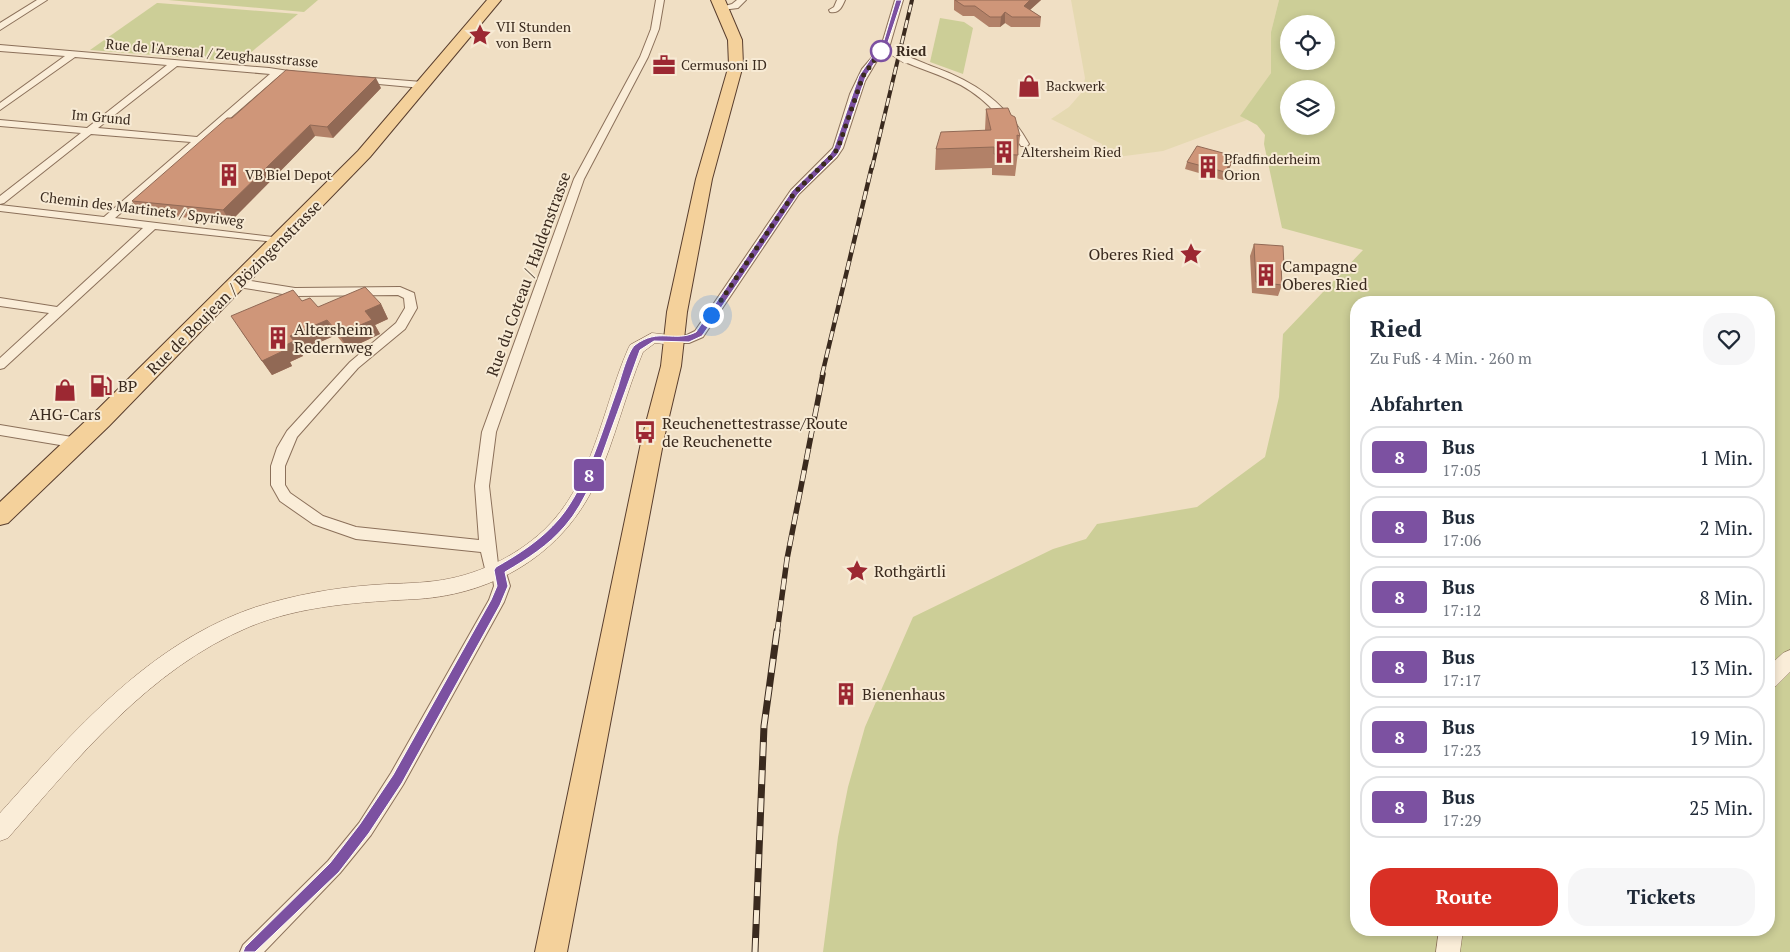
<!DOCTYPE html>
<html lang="de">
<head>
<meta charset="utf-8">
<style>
	:root { --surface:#fff; --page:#f6f6f7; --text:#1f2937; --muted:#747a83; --line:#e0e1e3; --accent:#d93025 }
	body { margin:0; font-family:"PT Serif",serif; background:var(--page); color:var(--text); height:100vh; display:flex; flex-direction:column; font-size:19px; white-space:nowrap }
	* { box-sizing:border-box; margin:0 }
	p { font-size:16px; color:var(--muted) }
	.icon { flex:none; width:28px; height:28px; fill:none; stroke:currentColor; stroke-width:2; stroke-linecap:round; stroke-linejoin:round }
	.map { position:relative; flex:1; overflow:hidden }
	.details { position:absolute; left:1350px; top:296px; width:425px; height:640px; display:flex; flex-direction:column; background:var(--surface); border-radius:20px; box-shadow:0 2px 8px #0003 }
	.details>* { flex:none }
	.badge { padding:0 10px; border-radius:4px; font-size:18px; line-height:32px }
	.fabs { position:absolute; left:1280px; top:15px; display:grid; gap:10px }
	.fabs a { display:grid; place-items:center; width:55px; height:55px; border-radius:50%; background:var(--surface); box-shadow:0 2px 8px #0003; font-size:25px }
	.you { position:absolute; width:25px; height:25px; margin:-12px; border:4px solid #fff; border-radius:50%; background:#1a73e8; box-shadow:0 0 0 8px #1a73e833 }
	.map>.badge { position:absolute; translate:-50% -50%; box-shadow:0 0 0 2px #fff }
	h2 { padding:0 20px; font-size:19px; line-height:45px }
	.round { display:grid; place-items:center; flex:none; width:52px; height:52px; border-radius:20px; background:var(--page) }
	.head { display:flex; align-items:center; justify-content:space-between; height:85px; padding:0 20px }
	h1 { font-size:24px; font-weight:700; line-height:38px }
	.primary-button { display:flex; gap:10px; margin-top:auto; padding:10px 20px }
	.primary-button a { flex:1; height:58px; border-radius:20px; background:var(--accent); color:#fff; font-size:20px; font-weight:700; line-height:58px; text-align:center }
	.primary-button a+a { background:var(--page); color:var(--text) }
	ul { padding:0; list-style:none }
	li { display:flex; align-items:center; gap:15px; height:62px; margin:0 10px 8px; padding:0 10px; border:2px solid var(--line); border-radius:20px }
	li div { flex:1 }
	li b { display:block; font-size:19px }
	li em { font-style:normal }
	li .badge { min-width:55px; font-weight:700; text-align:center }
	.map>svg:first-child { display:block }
</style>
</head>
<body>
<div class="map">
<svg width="1790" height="952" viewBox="0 0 1790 952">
	<rect width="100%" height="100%" fill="#f0dfc4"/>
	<!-- farmland -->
	<polygon fill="#e5d9b1" points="1071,0 1279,0 1271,32 1271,73 1241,116 1247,120 1163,151 1102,159 1102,144 1051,119 1069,107 1083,91 1085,78"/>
	<!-- green -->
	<g fill="#ccce97" fill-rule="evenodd">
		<polygon points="168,0 318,0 304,12"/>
		<path d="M 1279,0 L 1790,0 L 1790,952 L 823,952 L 838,837 L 848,787 L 865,727 L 913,617 L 1053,549 L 1086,539 L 1097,524 L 1197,507 L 1265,457 L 1279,397 L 1283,334 L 1363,250 L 1282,228 L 1264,144 L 1265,135 L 1257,125 L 1240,116 L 1271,73 L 1271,32 ZM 1289,24 L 1326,24 L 1326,61 L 1289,61 ZM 1289,89 L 1326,89 L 1326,126 L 1289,126 ZM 1356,302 L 1769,302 L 1769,930 L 1356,930 Z"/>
		<polygon points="157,3 158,3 298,14 239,62 90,50"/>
		<polygon points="940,18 964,22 973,28 963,74 930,62"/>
	</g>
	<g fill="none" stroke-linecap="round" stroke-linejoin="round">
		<defs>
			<g id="minor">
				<polygon points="37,0 47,0 0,30 0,23"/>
				<polygon points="656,0 664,0 659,29 648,57 584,179 496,432 489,486 498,564 504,566 510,586 504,602 403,785 371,835 340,873 264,952 240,952 243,945 328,861 359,823 391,773 489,600 494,586 493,579 487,577 481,552 356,539 313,524 280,501 271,485 271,466 277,448 287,431 350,362 396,323 405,308 404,298 398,295 295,296 238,287 232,283 238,279 295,288 400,287 414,293 417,308 405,329 358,368 297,437 285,466 285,485 290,493 323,516 356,527 479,540 475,486 482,432 574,179 640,57 651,29"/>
				<polygon points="737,0 746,0 738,8 722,10 718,8 732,4"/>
				<path d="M 837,0 L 845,0 C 842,7 839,14 830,12 L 829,10 L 834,7 Z"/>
				<polygon points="895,0 903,0 889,48 878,59 865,81 843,148 837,157 799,194 703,337 689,343 670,343 668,340 670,337 687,335 695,331 791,190 833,148 850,94 862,69 881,47"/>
				<path d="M 0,45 L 269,68 L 302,73 L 304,75 L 299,78 L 280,75 L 115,218 L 281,238 L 286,241 L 285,243 L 155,229 L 4,368 L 0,369 L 0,358 L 49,313 L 0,306 L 0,298 L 57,307 L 143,228 L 0,211 L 0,205 L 104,217 L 191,142 L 91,134 L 4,203 L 0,204 L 0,196 L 81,133 L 0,126 L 0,120 L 87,128 L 167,65 L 75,57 L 0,110 L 0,103 L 65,56 L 0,51 ZM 177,66 L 270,74 L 197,137 L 98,128 Z"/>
				<path d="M 906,56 C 915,59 923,63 931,66 C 976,82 1005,102 1029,144 L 1027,146 L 1021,146 C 1002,118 982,93 950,80 C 935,73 918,68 903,61 L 902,59 Z"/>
				<polygon points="360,77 422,82 427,85 422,88 357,82 357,78"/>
				<polygon points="0,425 78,438 83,439 85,443 83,447 78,448 0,435"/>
			</g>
			<g id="tertiary">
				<path d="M 652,333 L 679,336 L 682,340 L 679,344 L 674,345 L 655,343 L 643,352 C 625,395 615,440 596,482 C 564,553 495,594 418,599 C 362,602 302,605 249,627 C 149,669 78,758 8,838 L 0,841 L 0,813 C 74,731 149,643 256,607 C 294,595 333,588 372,585 C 393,583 414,584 435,581 C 475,576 514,558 544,530 C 593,484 602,409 628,349 L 630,345 Z"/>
				<polygon points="1790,650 1790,672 1776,686 1769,688 1769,666 1783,653"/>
				<polygon points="1439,930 1463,930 1460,952 1436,952"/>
			</g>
			<g id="primary">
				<polygon points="487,0 501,0 370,157 109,426 8,523 0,525 0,502 93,414 358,151"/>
				<polygon points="711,0 725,0 742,40 743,65 712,179 687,312 681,366 664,438 567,952 535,952 642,438 661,366 667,312 696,179 729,65 728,40"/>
			</g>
		</defs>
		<!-- minor casing -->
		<use href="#minor" stroke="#8b705a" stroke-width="2"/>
		<!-- tertiary casing -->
		<use href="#tertiary" stroke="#8b705a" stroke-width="1"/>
		<!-- primary casing -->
		<use href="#primary" stroke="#593e2e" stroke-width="2"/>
		<!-- minor -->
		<use href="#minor" fill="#faedd8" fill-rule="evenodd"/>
		<!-- tertiary -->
		<use href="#tertiary" fill="#faedd8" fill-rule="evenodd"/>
		<!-- primary -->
		<use href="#primary" fill="#f4d19b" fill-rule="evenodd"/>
		<defs>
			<polyline id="rail-far3" points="872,168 912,0"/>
			<polyline id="rail-far2" points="822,375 872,166"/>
			<polyline id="rail-far1" points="777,633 787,559 823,374"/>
			<polyline id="rail" points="755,952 764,726 777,631"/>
		</defs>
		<!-- rail-far3 casing -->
		<use href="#rail-far3" stroke="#3a2a1e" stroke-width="4"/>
		<!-- rail-far2 casing -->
		<use href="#rail-far2" stroke="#3a2a1e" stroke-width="4.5"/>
		<!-- rail-far1 casing -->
		<use href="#rail-far1" stroke="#3a2a1e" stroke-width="5.5"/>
		<!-- rail casing -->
		<use href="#rail" stroke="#3a2a1e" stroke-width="7"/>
		<!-- rail-far3 -->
		<use href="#rail-far3" stroke="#f7ead4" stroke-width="2.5" stroke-dasharray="8" stroke-linecap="butt"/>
		<!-- rail-far2 -->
		<use href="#rail-far2" stroke="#f7ead4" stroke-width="3" stroke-dasharray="9" stroke-linecap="butt"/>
		<!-- rail-far1 -->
		<use href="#rail-far1" stroke="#f7ead4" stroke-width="4" stroke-dasharray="11" stroke-linecap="butt"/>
		<!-- rail -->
		<use href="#rail" stroke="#f7ead4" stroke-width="5" stroke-dasharray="14" stroke-linecap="butt"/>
		<defs>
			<polyline id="minor-bridge" points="895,52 906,59"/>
		</defs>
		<!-- minor-bridge casing -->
		<use href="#minor-bridge" stroke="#8b705a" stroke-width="10" stroke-linecap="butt"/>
		<!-- minor-bridge -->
		<use href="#minor-bridge" stroke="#faedd8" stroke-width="9"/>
	</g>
	<!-- wall -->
	<g fill="#b28168">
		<polygon points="954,0 1041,0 1030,10 1041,17 1040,27 1011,27 1005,23 1000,27 989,27 974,16 963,16 954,10"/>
		<polygon points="381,88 333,138 315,136 230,222 140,213 132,201 232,118"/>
		<polygon points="986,109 1020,136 1015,176 992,175 992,168 935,170 936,149 985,130"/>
		<polygon points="1234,156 1232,163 1223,180 1185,169 1187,162"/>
		<polygon points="1254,244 1284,266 1281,273 1282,285 1278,296 1252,293 1250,256"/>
		<polygon points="302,301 318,307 381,304 388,319 375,325 380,334 348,349 336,335 300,351 303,356 290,362 292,366 272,375 241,331"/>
	</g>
	<!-- shaded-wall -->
	<g fill="#916955">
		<polygon points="1030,0 1041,0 1023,16 1024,6"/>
		<polygon points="1005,12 1005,23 1000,27 1001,17"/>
		<polygon points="376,78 381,88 333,138 327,127"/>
		<polygon points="310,125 315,136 230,222 223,210"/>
		<polygon points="1234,156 1232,163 1223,180 1225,172"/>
		<polygon points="381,304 388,319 375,325 380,334 348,349 339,334 365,311"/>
		<polygon points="327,320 336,335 300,351 303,356 290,362 292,366 272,375 262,361 290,336"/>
	</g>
	<!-- building -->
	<g fill="#cf9679" stroke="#916955">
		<polygon points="955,0 1030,0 1024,6 1041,17 1012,17 1005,12 1001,17 990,17 975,6 964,6"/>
		<polygon points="286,70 376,78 327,127 310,125 223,210 132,201 227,118 232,118"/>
		<polygon points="1008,108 1011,115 1015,117 1020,136 1017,135 1018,155 994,154 994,147 936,149 941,132 991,130 986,109"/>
		<polygon points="1197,146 1234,156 1225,172 1187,162"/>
		<polygon points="1254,244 1283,246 1284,266 1281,265 1282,285 1256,282"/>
		<polygon points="365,287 381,304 365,311 372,320 339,334 327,320 290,336 294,341 280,348 283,351 262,361 231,316 293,290 302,301 310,298 318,307"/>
	</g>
	<!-- line -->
	<path fill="#7c51a1" stroke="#fff" d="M 896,0 L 902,0 L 888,42 L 888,48 L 877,59 L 866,76 L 841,148 L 837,155 L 798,194 L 702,336 L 689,342 L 654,341 L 640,350 C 630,378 620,406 610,433 C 599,464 587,501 565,526 C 548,546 527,559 505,572 L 508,586 L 500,605 L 402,783 L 369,833 L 339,872 L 255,952 L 243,952 L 245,947 L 330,863 L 360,824 L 393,775 L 491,600 L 497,586 L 494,570 L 496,567 C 519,554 541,540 559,519 C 587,486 603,428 618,387 C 621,377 628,351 635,345 C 659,327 674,343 696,332 L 792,191 L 830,154 L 834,148 L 859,76 L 872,57 L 882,47 Z"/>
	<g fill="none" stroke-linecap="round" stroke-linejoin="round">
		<!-- walk -->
		<polyline stroke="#3a2a1e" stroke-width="5" stroke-dasharray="0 9" points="711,315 795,192 833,155 838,148 863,76 881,51"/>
	</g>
	<!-- icons -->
	<defs>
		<symbol id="sight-bare" viewBox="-9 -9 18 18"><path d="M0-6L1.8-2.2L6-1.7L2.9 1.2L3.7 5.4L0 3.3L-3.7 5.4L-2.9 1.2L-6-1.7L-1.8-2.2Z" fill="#9c2832" stroke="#f7ead4" stroke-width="2.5" paint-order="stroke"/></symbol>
		<symbol id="office-bare" viewBox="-9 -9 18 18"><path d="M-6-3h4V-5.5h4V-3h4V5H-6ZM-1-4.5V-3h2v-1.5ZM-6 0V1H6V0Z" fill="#9c2832" stroke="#f7ead4" stroke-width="2.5" paint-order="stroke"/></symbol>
		<symbol id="shop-bare" viewBox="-9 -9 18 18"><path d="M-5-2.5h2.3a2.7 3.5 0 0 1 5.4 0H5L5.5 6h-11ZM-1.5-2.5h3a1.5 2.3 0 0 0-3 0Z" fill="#9c2832" stroke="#f7ead4" stroke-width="2.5" paint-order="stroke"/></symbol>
		<symbol id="building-bare" viewBox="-9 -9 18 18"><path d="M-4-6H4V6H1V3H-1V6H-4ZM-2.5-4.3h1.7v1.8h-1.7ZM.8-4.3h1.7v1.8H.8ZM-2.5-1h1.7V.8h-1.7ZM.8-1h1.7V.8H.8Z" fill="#9c2832" stroke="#f7ead4" stroke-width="2.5" paint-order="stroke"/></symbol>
		<symbol id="fuel-bare" viewBox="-9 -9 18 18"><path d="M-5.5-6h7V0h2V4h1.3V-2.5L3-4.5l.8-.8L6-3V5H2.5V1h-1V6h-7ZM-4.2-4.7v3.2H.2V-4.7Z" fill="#9c2832" stroke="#f7ead4" stroke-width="2.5" paint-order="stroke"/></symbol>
		<symbol id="bus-bare" viewBox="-9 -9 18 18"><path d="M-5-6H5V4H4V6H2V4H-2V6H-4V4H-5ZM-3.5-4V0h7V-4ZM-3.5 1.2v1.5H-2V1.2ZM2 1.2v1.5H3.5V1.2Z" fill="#9c2832" stroke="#f7ead4" stroke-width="2.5" paint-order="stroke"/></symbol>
	</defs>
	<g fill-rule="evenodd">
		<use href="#sight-bare" x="464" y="19" width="32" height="32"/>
		<use href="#office-bare" x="648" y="49" width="32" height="32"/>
		<use href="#shop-bare" x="1013" y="70" width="32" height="32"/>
		<use href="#building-bare" x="988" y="136" width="32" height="32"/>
		<use href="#building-bare" x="1192" y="151" width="32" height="32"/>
		<use href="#building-bare" x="213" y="159" width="32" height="32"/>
		<use href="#sight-bare" x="1175" y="238" width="32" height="32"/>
		<use href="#building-bare" x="1250" y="259" width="32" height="32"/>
		<use href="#building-bare" x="262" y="322" width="32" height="32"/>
		<use href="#fuel-bare" x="85" y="370" width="32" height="32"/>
		<use href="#shop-bare" x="49" y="374" width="32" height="32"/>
		<use href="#bus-bare" x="629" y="416" width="32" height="32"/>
		<use href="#sight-bare" x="841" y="555" width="32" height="32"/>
		<use href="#building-bare" x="830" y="678" width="32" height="32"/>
	</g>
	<!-- markers -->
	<circle fill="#fff" stroke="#7c51a1" stroke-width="2.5" cx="881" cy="51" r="10"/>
	<g text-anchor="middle" stroke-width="4" stroke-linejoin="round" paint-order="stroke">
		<!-- far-poi labels -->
		<g font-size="14" fill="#3a2a1e" stroke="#f7ead4" text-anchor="start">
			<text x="496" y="32">VII Stunden<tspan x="496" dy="16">von Bern</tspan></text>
			<text x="681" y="70">Cermusoni ID</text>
			<text x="1046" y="91">Backwerk</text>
			<text x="1021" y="157">Altersheim Ried</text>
			<text x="1224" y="164">Pfadfinderheim<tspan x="1224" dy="16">Orion</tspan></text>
			<text x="245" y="180">VB Biel Depot</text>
		</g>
		<!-- far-stop labels -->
		<g font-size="14" font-weight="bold" fill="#3a2a1e" stroke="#f7ead4" text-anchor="start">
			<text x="896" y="56">Ried</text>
		</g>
		<!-- far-street labels -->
		<g font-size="14" fill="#3a2a1e" stroke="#f7ead4">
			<text transform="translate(212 53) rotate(5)" y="5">Rue de l'Arsenal / Zeughausstrasse</text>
			<text transform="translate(101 117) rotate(5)" y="5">Im Grund</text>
			<text transform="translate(142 209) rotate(7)" y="5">Chemin des Martinets / Spyriweg</text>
		</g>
		<!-- poi labels -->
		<g font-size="16" fill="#3a2a1e" stroke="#f7ead4" text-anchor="start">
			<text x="1174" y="260" text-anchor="end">Oberes Ried</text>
			<text x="1282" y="272">Campagne<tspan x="1282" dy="18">Oberes Ried</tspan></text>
			<text x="294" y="335">Altersheim<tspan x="294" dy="18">Redernweg</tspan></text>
			<text x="118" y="392">BP</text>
			<text x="65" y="420" text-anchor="middle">AHG-Cars</text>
			<text x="662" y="429">Reuchenettestrasse/Route<tspan x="662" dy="18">de Reuchenette</tspan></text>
			<text x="874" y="577">Rothgärtli</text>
			<text x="862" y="700">Bienenhaus</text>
		</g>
		<!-- street labels -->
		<g font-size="16" fill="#3a2a1e" stroke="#f7ead4">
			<text transform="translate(528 274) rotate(-70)" y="6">Rue du Coteau / Haldenstrasse</text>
			<text transform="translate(234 287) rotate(-45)" y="6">Rue de Boujean / Bözingenstrasse</text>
		</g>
	</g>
</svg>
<div class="fabs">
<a><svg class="icon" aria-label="locate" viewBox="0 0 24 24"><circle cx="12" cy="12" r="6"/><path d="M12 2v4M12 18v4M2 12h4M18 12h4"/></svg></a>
<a><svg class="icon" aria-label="layers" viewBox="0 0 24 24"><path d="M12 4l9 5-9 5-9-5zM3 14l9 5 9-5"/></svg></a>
</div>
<div class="you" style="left:711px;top:315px"></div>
<b class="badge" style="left:589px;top:475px;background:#7c51a1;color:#fff">8</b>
<section class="details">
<div class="head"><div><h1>Ried</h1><p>Zu Fuß · 4 Min. · 260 m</p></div><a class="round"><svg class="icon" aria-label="heart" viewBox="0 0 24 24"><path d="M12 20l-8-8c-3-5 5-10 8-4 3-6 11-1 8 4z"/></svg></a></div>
<h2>Abfahrten</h2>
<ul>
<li><span class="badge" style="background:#7c51a1;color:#fff">8</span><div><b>Bus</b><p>17:05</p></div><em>1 Min.</em></li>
<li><span class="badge" style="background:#7c51a1;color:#fff">8</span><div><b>Bus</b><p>17:06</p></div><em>2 Min.</em></li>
<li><span class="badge" style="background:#7c51a1;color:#fff">8</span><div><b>Bus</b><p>17:12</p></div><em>8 Min.</em></li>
<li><span class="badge" style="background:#7c51a1;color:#fff">8</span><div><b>Bus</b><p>17:17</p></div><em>13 Min.</em></li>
<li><span class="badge" style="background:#7c51a1;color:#fff">8</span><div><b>Bus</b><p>17:23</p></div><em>19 Min.</em></li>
<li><span class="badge" style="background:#7c51a1;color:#fff">8</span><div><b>Bus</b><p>17:29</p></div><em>25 Min.</em></li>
</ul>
<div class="primary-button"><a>Route</a><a>Tickets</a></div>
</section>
</div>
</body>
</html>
